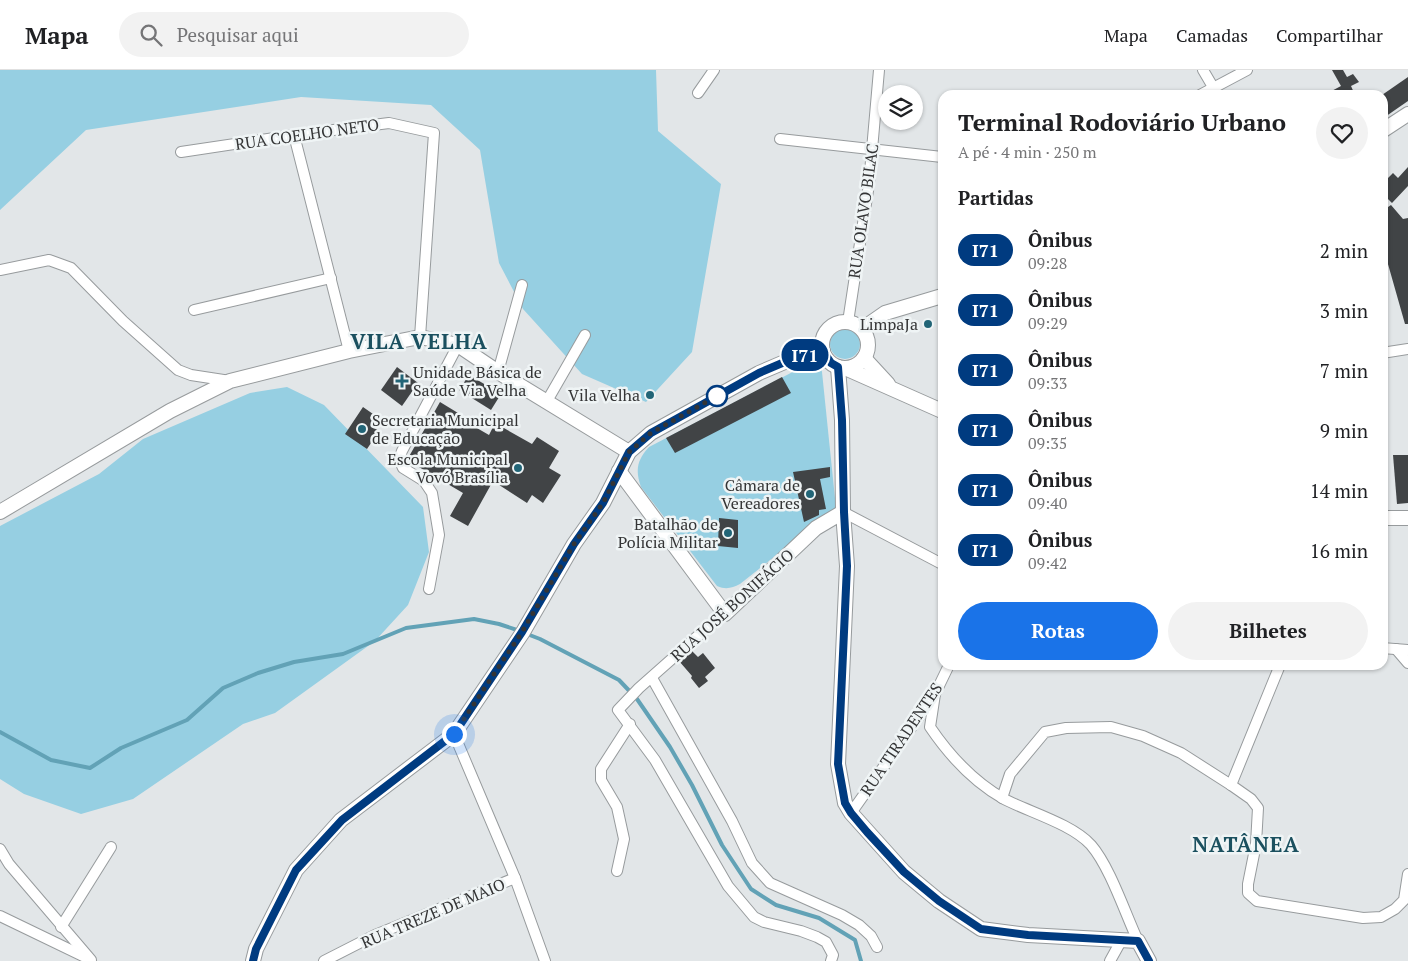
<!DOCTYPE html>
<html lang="pt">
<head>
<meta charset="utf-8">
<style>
	:root { --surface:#fff; --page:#f2f2f2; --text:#202124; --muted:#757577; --line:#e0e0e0; --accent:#1a73e8 }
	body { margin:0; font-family:"PT Serif",serif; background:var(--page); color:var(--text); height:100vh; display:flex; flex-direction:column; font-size:19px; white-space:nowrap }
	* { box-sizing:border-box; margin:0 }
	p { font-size:16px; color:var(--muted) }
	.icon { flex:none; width:28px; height:28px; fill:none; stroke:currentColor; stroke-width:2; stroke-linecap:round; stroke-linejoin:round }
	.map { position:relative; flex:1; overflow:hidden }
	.details { position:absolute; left:938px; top:20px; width:450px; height:580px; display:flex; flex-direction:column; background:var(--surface); border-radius:15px; box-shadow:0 1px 4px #0004 }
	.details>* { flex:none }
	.badge { padding:0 10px; border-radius:16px; font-size:18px; line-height:32px }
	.buttons { position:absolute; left:878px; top:15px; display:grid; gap:10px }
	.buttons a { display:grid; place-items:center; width:45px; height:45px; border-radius:50%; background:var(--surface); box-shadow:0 1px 4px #0004; font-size:25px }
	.you { position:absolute; width:25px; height:25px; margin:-12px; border:4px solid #fff; border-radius:50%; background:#1a73e8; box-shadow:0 0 0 8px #1a73e833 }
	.map>.badge { position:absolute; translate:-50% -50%; box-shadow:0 0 0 2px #fff }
	h2 { padding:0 20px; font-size:19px; line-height:45px }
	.round { display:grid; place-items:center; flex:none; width:52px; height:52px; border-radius:26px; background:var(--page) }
	.overview { display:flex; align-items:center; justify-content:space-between; height:85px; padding:0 20px }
	h1 { font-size:24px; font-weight:700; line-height:38px }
	.action { display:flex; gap:10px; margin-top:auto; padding:10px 20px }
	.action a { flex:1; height:58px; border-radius:30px; background:var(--accent); color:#fff; font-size:20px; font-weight:700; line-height:58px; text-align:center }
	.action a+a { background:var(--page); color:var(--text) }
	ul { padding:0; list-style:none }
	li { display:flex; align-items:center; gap:15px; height:60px; padding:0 20px }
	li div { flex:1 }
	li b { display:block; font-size:19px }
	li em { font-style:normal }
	li .badge { min-width:55px; font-weight:700; text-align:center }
	header { display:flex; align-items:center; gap:30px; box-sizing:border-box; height:70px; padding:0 25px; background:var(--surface); border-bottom:1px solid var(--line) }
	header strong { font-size:24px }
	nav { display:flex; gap:28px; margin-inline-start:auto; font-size:18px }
	.search { width:350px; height:45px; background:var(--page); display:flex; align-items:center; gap:12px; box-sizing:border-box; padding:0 18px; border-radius:28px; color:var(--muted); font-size:19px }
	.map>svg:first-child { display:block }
</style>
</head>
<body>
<header>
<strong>Mapa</strong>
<div class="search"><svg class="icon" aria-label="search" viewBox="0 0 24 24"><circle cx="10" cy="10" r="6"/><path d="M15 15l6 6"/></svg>Pesquisar aqui</div>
<nav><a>Mapa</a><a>Camadas</a><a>Compartilhar</a></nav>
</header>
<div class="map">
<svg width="1408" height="891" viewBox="0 0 1408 891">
	<rect width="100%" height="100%" fill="#e2e6e8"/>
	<!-- green -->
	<g fill="#96cfe2">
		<polygon points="0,0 656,0 658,61 721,114 692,282 646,332 582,304 523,239 499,193 480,80 431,35 301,27 86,60 0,140"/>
		<circle cx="845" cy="274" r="15"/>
		<path d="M 815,293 L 821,298 L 822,302 L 836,438 L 740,514 C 732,518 726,520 717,516 L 641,417 C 635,400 637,390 649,377 L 806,295 Z"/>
		<polygon points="287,317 324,335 423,437 429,482 408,535 375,571 275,643 243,654 133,729 81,744 24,724 0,709 0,456 99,404 143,369 250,323"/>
	</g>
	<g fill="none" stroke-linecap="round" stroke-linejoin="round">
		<!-- stream -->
		<g stroke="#62a2b6" stroke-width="4">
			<polyline points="527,564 540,569 619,610 637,629 670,677 692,715 722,775 751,819 776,835 819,848 855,870 861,891"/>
			<polyline points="0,662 51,690 90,698 121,678 187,650 223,618 258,603 294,592 343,584 406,558 474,549 499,554 520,561"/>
		</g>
	</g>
	<!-- building -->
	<g fill="#414446">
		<polygon points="1332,0 1343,0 1347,7 1353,4 1359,12 1351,16 1355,25 1324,25 1341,16"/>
		<polygon points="1408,7 1408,31 1382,49 1382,25"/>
		<polygon points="1408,97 1408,116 1392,133 1382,123 1382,114 1393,103 1398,108"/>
		<polygon points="1391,135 1403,149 1408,148 1408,254 1405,254 1382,173 1382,141"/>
		<polygon points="397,297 418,313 402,336 381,320"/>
		<polygon points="469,305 501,324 491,340 459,320"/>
		<polygon points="782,307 791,323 675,383 666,368"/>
		<polygon points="440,332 458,343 456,346 489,365 495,353 532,374 537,367 559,381 549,398 561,405 543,433 532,425 527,433 493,411 468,456 450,446 463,423 407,390"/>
		<polygon points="363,337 373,344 370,348 377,353 374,358 379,361 367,379 345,364"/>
		<polygon points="1393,385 1408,385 1408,433 1397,434"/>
		<polygon points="830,397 830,407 820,409 826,439 819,440 819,445 804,452 793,402"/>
		<polygon points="719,448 738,450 738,478 718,476"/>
		<polygon points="692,581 698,587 703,583 715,598 705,607 708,611 699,618 691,608 692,606 679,591"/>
	</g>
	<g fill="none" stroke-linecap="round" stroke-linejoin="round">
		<defs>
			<g id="street">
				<polyline points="1203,0 1213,17"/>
				<polyline points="698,23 714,0"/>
				<polyline points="1200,25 1247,0"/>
				<polyline points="294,65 349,281"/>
				<polyline points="780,69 942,87"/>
				<polyline points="181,82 294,65 389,53 434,63 420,267"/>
				<polyline points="0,200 49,190 71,198 123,251 178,300 191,305 230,311"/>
				<polyline points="194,240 331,208"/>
				<polyline points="848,252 869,114 879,0"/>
				<polyline points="1382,283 1408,279"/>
				<polyline points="498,302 522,215"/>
				<polyline points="547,331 585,265"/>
				<polyline points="843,442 942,494"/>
				<polyline points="429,519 439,465 432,423 424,411 403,398 399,389 402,381 458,275"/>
				<polyline points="725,544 700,564 639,618 618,640 655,690 728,816 754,847 764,852 801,861 817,867 826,872 833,885 831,891"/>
				<polyline points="1382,578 1408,580"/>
				<polyline points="1396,579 1408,593"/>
				<polyline points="652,608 732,751 752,793 770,813 842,845 859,855 871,866 877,877"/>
				<path d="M 935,624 L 930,657 C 949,685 974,712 1004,729 C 1029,742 1072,754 1091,775 C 1110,797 1125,843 1138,871"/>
				<polyline points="454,664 515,808 545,891"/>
				<polyline points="1231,715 1280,595"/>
				<polyline points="1002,728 1010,704 1045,662 1066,658 1111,657 1143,666 1181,683 1231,715 1251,729 1258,738 1256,774 1248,814 1248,823 1257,831 1363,848 1381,847 1395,839 1404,830 1408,804"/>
				<polyline points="851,743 935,624 949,595"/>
				<polyline points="0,779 9,794 91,890"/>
				<polyline points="617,801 624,769 617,737 601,710 601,699 630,654"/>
				<polyline points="0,846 85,887"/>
				<polyline points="61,857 111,777"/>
				<polyline points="324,891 375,865 515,808"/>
				<polyline points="1110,891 1121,871"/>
			</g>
			<g id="secondary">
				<polyline points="1382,61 1408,44"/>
				<circle cx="845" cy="275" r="23"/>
				<polyline points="862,259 885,243 942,226"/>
				<polyline points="864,288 888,314"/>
				<polyline points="838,297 842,350 843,442 847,496 838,694 845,733 851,743 904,802 939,831 981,859 1028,865 1138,871 1149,891"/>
				<polyline points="845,298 942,341"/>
				<polyline points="619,401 725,544 816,458 843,442"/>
				<polyline points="0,442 170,341 230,311 349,281 420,267 458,275 498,302 629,382"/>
				<polyline points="1382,448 1408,448"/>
				<polyline points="253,891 256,879 296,800 341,750 454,664 523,562 574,474 603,433 629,382 651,363 759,303 794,288 823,281"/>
			</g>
		</defs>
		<!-- street casing -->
		<use href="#street" stroke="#979b9d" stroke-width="12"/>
		<!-- secondary casing -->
		<use href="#secondary" stroke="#979b9d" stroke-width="16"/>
		<!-- street -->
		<use href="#street" stroke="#fff" stroke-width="10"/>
		<!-- secondary -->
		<use href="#secondary" stroke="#fff" stroke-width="14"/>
	</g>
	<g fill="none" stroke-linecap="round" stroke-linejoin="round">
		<defs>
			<polyline id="line" points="253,891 256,879 296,800 342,750 454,664 522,562 574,474 603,433 629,382 651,363 759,303 794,288 823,281 831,293 838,297 842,350 844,442 847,496 838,694 845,733 851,743 867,762 904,802 939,831 981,859 1028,865 1138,871 1149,891"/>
		</defs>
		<!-- line casing -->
		<use href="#line" stroke="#fff" stroke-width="11"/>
		<!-- line -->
		<use href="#line" stroke="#003b80" stroke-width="8"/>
		<!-- walk -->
		<polyline stroke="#343536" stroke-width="5" stroke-dasharray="0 9" points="454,664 522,562 574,474 603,433 629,382 651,363 717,326"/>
	</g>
	<!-- markers -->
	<g fill="#226577" stroke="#eff4f5" stroke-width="2">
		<circle cx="928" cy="254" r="5"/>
		<path d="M399.5 303.5h5v5h5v5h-5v5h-5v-5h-5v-5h5z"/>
		<circle cx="650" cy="325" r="5"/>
		<circle cx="362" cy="359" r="5"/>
		<circle cx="518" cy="398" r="5"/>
		<circle cx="810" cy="424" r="5"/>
		<circle cx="728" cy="463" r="5"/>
	</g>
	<circle fill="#fff" stroke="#003b80" stroke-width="2.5" cx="717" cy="326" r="10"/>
	<g text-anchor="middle" stroke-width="5" stroke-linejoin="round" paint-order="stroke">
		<!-- street labels -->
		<g font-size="16" fill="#343536" stroke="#eff4f5">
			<text transform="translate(307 64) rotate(-8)" y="6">RUA COELHO NETO</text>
			<text transform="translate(863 141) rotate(-82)" y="6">RUA OLAVO BILAC</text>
			<text transform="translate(732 535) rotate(-42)" y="6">RUA JOSÉ BONIFÁCIO</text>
			<text transform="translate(901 669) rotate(-56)" y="6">RUA TIRADENTES</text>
			<text transform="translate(433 843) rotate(-23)" y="6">RUA TREZE DE MAIO</text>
		</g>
		<!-- poi labels -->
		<g font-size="16" fill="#343536" stroke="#eff4f5" text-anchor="end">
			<text x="918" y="260">LimpaJa</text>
			<text x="413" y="308" text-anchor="start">Unidade Básica de<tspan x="413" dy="18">Saúde Via Velha</tspan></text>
			<text x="640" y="331">Vila Velha</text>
			<text x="372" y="356" text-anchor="start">Secretaria Municipal<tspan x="372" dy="18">de Educação</tspan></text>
			<text x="508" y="395">Escola Municipal<tspan x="508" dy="18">Vovó Brasília</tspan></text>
			<text x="800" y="421">Câmara de<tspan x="800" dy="18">Vereadores</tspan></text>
			<text x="718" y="460">Batalhão de<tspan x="718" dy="18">Polícia Militar</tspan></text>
		</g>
		<!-- district labels -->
		<g font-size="21" font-weight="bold" letter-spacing="1" fill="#1b505f" stroke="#eff4f5">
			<text x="419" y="279">VILA VELHA</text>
			<text x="1246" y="782">NATÂNEA</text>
		</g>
	</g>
</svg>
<div class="buttons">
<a><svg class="icon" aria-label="layers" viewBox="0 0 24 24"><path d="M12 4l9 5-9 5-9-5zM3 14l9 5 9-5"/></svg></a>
</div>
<div class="you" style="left:454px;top:664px"></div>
<b class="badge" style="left:805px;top:285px;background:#003b80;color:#fff">I71</b>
<section class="details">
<div class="overview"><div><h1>Terminal Rodoviário Urbano</h1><p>A pé · 4 min · 250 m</p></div><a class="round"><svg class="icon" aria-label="heart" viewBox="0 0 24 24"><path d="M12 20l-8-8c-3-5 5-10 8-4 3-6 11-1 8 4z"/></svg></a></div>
<h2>Partidas</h2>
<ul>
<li><span class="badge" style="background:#003b80;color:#fff">I71</span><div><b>Ônibus</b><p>09:28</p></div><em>2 min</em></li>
<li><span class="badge" style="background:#003b80;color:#fff">I71</span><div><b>Ônibus</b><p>09:29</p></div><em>3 min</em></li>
<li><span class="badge" style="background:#003b80;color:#fff">I71</span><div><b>Ônibus</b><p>09:33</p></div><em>7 min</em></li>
<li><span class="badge" style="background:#003b80;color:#fff">I71</span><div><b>Ônibus</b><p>09:35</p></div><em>9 min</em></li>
<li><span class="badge" style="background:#003b80;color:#fff">I71</span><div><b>Ônibus</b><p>09:40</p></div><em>14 min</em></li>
<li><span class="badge" style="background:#003b80;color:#fff">I71</span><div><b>Ônibus</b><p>09:42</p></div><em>16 min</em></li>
</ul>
<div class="action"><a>Rotas</a><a>Bilhetes</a></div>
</section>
</div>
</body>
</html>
